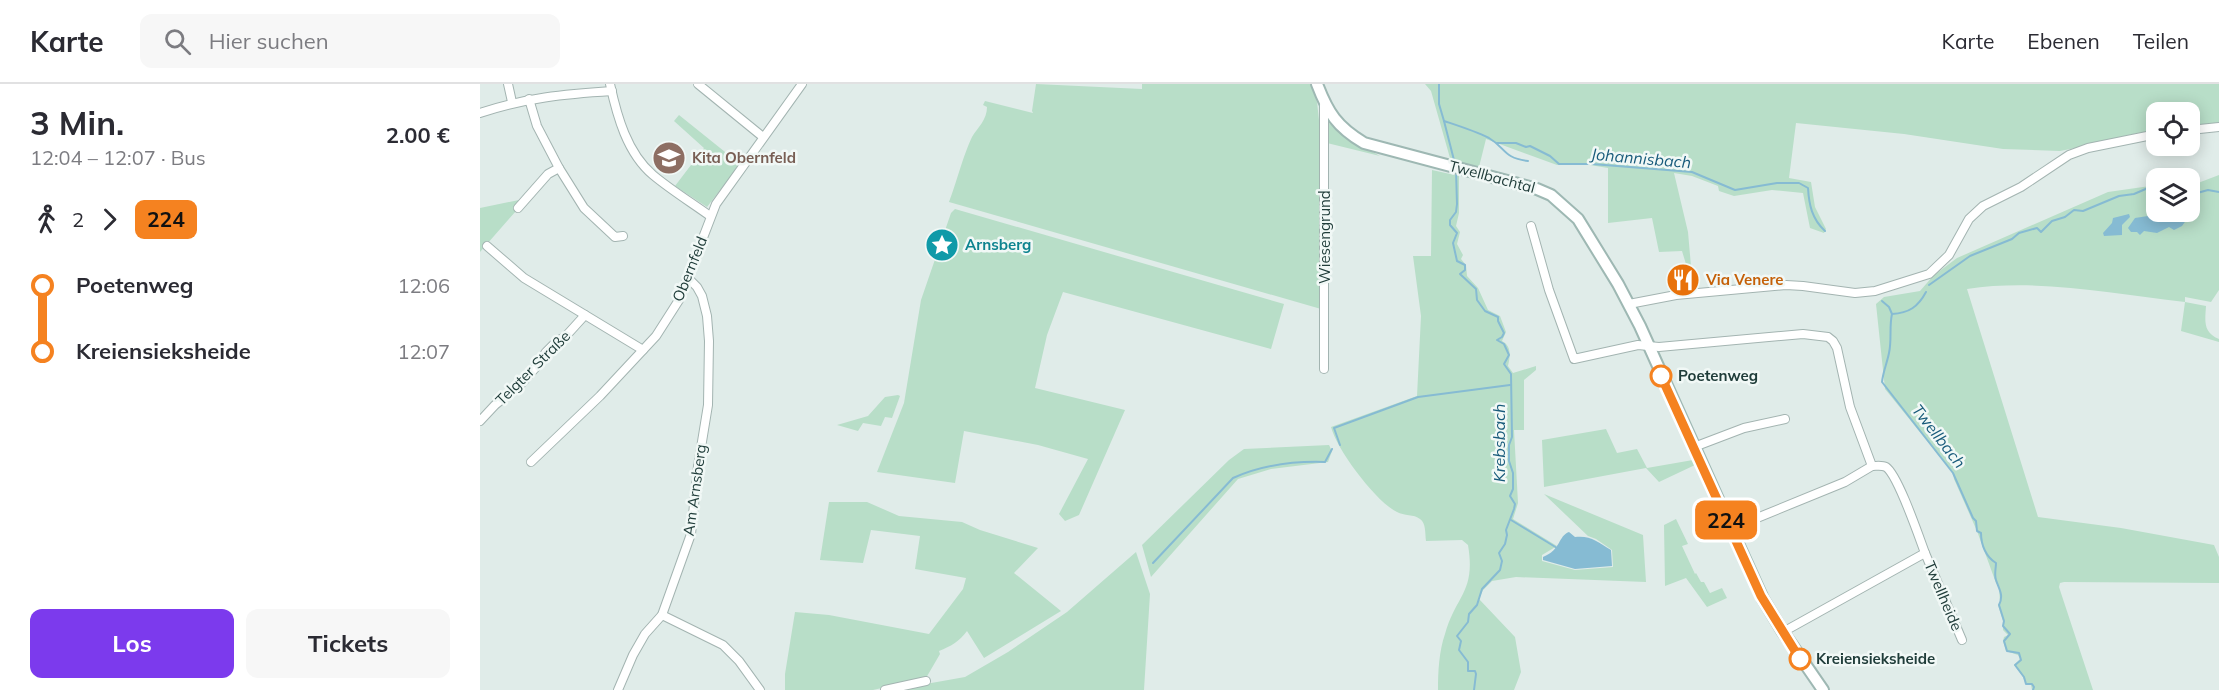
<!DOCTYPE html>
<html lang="de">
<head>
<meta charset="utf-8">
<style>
	:root { --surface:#fff; --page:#f7f7f7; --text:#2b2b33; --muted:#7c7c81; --line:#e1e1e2; --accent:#7c3aed }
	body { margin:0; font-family:Mulish,sans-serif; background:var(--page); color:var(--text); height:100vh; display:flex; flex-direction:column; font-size:22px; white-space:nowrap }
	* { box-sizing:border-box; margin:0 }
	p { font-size:20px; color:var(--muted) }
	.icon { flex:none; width:33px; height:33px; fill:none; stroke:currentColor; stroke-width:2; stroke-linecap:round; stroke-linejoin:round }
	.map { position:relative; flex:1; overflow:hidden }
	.details { display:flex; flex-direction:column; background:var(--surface); width:480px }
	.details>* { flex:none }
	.badge { padding:0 12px; border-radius:9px; font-size:21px; line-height:39px }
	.fabs { position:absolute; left:1666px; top:18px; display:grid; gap:12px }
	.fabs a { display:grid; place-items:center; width:54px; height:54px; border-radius:12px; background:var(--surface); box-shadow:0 3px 15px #0003; font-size:30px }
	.map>.badge { position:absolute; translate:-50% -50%; box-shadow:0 0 0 3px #fff }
	.legs { display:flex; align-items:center; gap:9px; height:66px; padding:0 30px; font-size:20px }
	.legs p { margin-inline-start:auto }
	.overview { display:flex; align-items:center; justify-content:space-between; height:102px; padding:0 30px }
	h1 { font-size:33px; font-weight:700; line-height:45px }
	.primary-button { display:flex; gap:12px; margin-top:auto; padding:12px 30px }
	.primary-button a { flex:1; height:69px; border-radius:12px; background:var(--accent); color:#fff; font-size:24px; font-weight:700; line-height:69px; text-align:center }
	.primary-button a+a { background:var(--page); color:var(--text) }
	ul { padding:0 30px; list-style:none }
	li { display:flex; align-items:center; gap:21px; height:66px; font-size:22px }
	li i { display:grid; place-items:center; width:9px; height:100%; margin:0 8px; background:currentColor }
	li i::after { content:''; width:15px; height:15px; margin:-8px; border:4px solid; border-radius:50%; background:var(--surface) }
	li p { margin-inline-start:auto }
	li:first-child i { background:linear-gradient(#0000 50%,currentColor 0) }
	li:last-child i { background:linear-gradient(currentColor 50%,#0000 0) }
	header { display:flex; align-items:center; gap:36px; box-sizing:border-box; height:84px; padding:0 30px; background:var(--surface); border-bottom:2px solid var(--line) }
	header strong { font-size:28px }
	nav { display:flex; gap:33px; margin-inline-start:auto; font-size:21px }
	.search { width:420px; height:54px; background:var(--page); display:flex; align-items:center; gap:15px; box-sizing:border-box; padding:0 21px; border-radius:12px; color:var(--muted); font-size:22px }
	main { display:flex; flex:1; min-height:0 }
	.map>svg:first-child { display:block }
</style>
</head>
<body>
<header>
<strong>Karte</strong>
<div class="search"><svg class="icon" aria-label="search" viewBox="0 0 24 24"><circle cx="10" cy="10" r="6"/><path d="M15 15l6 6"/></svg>Hier suchen</div>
<nav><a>Karte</a><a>Ebenen</a><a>Teilen</a></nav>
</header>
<main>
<section class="details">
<div class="overview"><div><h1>3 Min.</h1><p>12:04 – 12:07 · Bus</p></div><b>2.00 €</b></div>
<div class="legs"><svg class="icon" aria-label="walk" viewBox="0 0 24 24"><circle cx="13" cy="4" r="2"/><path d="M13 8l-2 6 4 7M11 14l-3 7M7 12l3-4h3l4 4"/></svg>2<svg class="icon" aria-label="forward" viewBox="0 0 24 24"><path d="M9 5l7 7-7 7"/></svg><b class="badge" style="background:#f58220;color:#111">224</b></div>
<ul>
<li><i style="color:#f58220"></i><b>Poetenweg</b><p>12:06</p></li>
<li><i style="color:#f58220"></i><b>Kreiensieksheide</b><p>12:07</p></li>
</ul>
<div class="primary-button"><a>Los</a><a>Tickets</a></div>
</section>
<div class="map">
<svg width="1739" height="606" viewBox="0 0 1739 606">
	<rect width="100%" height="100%" fill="#e0ece9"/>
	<!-- green -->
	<g fill="#b8dec8">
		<path d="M 556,0 L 662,5 L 662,0 L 831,0 L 837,18 L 841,54 L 841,225 L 469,118 C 476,100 484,69 492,53 C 498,43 507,36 507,23 L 503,21 L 505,17 L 553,29 L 552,27 Z"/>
		<polygon points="945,0 1739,0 1739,39 1710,43 1710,28 1677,28 1677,48 1580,67 1523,65 1424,50 1316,39 1309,94 1331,98 1335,123 1346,145 1344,149 1330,144 1323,109 1292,106 1254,112 1239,107 1238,102 1212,92 1194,89 1208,148 1213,205 1210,205 1209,190 1202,167 1179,168 1172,134 1128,139 1128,84 1110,81 1077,81 1006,55 999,83 977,78 970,74 951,7"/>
		<polygon points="199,31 260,80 227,123 195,102 224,64 194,37"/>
		<polygon points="849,39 868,55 900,72 847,59 847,40"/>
		<path d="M 952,86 L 979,92 L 979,129 L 976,142 L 980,148 L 977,160 L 983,171 L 981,175 L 986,181 L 987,192 L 998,204 L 1008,226 L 1020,232 L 1026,248 L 1022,257 C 1032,262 1030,273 1028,282 L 1033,289 L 1056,282 L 1056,286 L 1044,296 L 1044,346 L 1034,346 L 1038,419 L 1033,435 L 1077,462 L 1062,471 L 1062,477 L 1095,486 L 1133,483 L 1132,466 L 1116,455 L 1108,452 L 1064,410 L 1163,451 L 1166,498 L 1036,493 L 1012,497 L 1003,506 L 999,515 L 1035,553 L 1041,588 L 1034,606 L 958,606 C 958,588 959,567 965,550 C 976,511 996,508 988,461 L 982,456 L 946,457 C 945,449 946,439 940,435 C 934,430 924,432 917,428 C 896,418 857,366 851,343 L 937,312 L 941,232 L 933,172 L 951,172 Z"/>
		<path d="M 1739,91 L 1739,206 L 1731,218 L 1705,213 L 1705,218 L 1726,222 C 1725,238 1723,248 1739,255 L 1739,258 L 1701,247 L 1705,218 C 1634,210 1558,194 1487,205 L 1558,433 L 1641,444 L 1734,461 L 1739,473 L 1739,499 L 1584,498 L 1580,499 L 1579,503 L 1613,606 L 1552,606 L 1551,601 L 1546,601 L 1543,593 L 1534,581 L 1540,575 L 1538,571 L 1526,567 L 1523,557 L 1524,553 L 1528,551 L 1523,546 L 1523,537 L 1518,521 L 1520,518 L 1519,503 L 1516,499 L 1497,447 L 1474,395 L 1473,389 L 1405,305 L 1396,220 L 1404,213 L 1440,207 L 1453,192 L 1477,174 L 1628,108 L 1677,101 L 1677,128 L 1710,128 L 1710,102 Z"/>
		<polygon points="39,116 33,124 36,127 0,168 0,124"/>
		<polygon points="475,125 804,220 791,265 583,208 567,251 555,304 645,326 599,431 585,437 579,430 608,375 558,361 484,347 475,399 397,388 424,319 441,216 471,129"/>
		<polygon points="418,311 420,312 412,334 405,333 401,342 383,339 378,347 357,341 388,332 405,313"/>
		<polygon points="1126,345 1137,369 1157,365 1167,384 1213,376 1215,381 1179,398 1166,384 1064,403 1062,356"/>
		<polygon points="849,361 852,367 848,378 791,385 758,395 671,493 662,461 749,376 764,365"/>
		<path d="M 349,418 L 387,418 L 419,432 L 482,438 L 500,446 L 558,464 L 534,489 L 581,527 L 504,574 L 487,547 C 479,558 471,562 459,567 L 460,570 L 446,594 L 393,606 L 305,606 L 305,590 L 315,528 L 349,531 L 449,550 L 483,505 L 486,494 L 435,485 L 440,452 L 391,446 L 383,479 L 340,476 Z"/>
		<polygon points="1196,435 1208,460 1202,462 1215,490 1216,489 1221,498 1224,498 1230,509 1242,504 1247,514 1227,523 1206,494 1185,502 1184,441"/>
		<polygon points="656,468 670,510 664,606 412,606 485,593 528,568 587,528"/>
	</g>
	<!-- water -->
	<g fill="#86bbd3">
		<polygon points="1700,129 1706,130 1707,135 1702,142 1694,146 1689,143 1677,149 1664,147 1660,151 1657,148 1651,148 1648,144 1655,134 1681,130 1690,133"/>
		<polygon points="1649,130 1650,133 1642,141 1642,151 1624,152 1623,149 1632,139 1633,134"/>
		<path d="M 1089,448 L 1095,453 C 1110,451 1118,458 1131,466 L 1132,482 L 1095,485 L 1063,476 L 1063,473 C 1081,466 1078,452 1089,448 Z"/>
	</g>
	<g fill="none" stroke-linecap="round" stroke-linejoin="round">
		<!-- stream -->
		<g stroke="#86bbd3" stroke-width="2">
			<path d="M 959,0 L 959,20 L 964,37 C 979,42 995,47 1009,54 C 1026,64 1023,74 1048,77"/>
			<polyline points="964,37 975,80"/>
			<path d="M 1017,59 L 1036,59 L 1046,63 L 1050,62 L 1070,72 L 1079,80 L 1112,80 L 1212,88 L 1255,106 L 1297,99 L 1319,99 L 1328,104 C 1329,121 1332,135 1345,147"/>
			<polyline points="976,86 977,120 976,128 970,136 970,141 977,149 973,159 977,177 985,181 985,186 980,190 996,205 997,216 1005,227 1018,233 1018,237 1024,249 1022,253 1017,256 1024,260 1029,271 1024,280 1031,290 1032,353 1029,361 1029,377 1033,389 1033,405 1030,412 1035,420 1034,425 1026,446 1027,451 1025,460 1019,469 1022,477 1020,486 1002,505 997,521 989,530 988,538 977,552 981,557 979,566 988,578 988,587 995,587 996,590 994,606"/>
			<polyline points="1710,111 1728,106 1739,108"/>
			<polyline points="1449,201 1490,172 1532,155 1539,149 1557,144 1561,148 1572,137 1585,133 1594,126 1603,127 1639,112 1654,110 1668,104 1677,105"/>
			<polyline points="1402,217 1409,223 1412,230"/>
			<path d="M 1412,230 C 1409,243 1412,256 1409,269 C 1407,279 1403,288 1402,298 L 1473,389 L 1493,434 L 1496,437 L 1497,447 L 1501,449 C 1501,461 1506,473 1516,479 C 1516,484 1514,491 1516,496 C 1519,505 1524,511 1519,521 L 1524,537 L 1523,542 L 1530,550 L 1524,557 L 1527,567 L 1539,569 L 1541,576 L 1535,581 L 1544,593 L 1546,600 L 1552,600 L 1554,603 L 1553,606"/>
			<path d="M 1412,230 C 1429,229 1438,223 1446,208"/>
			<polyline points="860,361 854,344 938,313 1030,301"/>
			<polyline points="1031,436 1077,464"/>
			<path d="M 673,479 L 753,394 C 782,381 814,377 845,378 L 852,365"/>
		</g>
		<defs>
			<g id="street">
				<polyline points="28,0 32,18"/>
				<path d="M 130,0 C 137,32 147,69 173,91 C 191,106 212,119 230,132"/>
				<polyline points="218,0 283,53"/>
				<path d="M 0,29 C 45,14 84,10 132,7"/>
				<polyline points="1710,46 1739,43"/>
				<polyline points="79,84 104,124 135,153 143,152"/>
				<polyline points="38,124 68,90 79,84 57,42 49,15"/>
				<path d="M 1051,142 L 1069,206 L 1094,275 L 1158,261 L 1179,263 L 1323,250 L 1348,253 L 1353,257 L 1357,264 L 1370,323 L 1392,382 C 1397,382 1402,381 1406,383 C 1418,391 1439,453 1445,469 L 1303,548"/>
				<polyline points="7,162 44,194 163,266"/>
				<polyline points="1149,220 1196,211 1306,201 1323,202 1375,209 1395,207 1449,190 1469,171 1489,135 1503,122 1541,103 1589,71 1608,64 1677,50"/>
				<polyline points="844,285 844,21"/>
				<polyline points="0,337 15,321 42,299 57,282 66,268 77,257 85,253 105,231"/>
				<polyline points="1214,363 1264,344 1305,335"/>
				<polyline points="51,378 120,312 176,252 199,216 236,120 322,0"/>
				<polyline points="1250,445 1365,398 1392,382"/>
				<polyline points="1445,469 1482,556"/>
				<polyline points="182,531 243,561 259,577 280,606"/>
				<polyline points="138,606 153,571 165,550 182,531 211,450 218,382 228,321 229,257 227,232 222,212 217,203 209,195"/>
				<polyline points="405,606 446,597"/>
			</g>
			<path id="secondary" d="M 837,0 C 848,29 857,43 884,59 L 1057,105 L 1071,111 L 1098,135 L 1138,200 L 1160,242 L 1283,515 L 1303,548 L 1343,606"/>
		</defs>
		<!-- street casing -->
		<use href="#street" stroke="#a3b4b1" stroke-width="10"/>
		<!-- secondary casing -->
		<use href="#secondary" stroke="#9eb8b3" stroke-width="14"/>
		<!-- street -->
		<use href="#street" stroke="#fff" stroke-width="8"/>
		<!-- secondary -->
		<use href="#secondary" stroke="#fff" stroke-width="10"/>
	</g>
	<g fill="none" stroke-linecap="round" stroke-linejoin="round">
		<defs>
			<polyline id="line-1" points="1181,292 1281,512 1320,575"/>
		</defs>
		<!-- line-1 casing -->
		<use href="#line-1" stroke="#fff" stroke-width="14"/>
		<!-- line-1 -->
		<use href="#line-1" stroke="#f58220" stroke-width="9"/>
	</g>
	<!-- icons -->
	<defs>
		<symbol id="school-disc" viewBox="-11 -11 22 22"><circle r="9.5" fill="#8d6e63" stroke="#f1f8f6"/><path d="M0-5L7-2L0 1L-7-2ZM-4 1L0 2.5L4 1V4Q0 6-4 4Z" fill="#fff"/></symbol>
		<symbol id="sight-disc" viewBox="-11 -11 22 22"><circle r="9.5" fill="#0f9aa8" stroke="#f1f8f6"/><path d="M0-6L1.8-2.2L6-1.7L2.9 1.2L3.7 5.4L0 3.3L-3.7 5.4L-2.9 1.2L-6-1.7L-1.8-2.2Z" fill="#fff"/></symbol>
		<symbol id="restaurant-disc" viewBox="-11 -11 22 22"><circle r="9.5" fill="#e8710a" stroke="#f1f8f6"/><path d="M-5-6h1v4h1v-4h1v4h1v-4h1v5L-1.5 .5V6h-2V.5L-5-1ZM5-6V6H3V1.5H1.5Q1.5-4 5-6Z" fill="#fff"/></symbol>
	</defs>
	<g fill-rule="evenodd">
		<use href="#school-disc" x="170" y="55" width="38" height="38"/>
		<use href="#sight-disc" x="443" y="142" width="38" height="38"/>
		<use href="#restaurant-disc" x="1184" y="177" width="38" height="38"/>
	</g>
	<!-- markers -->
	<g fill="#fff" stroke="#f58220" stroke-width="3">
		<circle cx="1181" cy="292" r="10"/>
		<circle cx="1320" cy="575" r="10"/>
	</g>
	<g text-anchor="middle" stroke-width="5" stroke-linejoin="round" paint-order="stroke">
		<!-- education labels -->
		<g font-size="15" font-weight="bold" fill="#785e54" stroke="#f1f8f6" text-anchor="start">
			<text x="212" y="79">Kita Obernfeld</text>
		</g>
		<!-- street labels -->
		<g font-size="15" fill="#203d3a" stroke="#f1f8f6">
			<text transform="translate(1012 93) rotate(15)" y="5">Twellbachtal</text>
			<text transform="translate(845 153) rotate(-90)" y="5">Wiesengrund</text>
			<text transform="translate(210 185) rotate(-68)" y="5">Obernfeld</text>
			<text transform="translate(53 284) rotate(-45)" y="5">Telgter Straße</text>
			<text transform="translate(215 406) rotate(-82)" y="5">Am Arnsberg</text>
			<text transform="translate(1463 512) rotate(67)" y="5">Twellheide</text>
		</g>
		<!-- culture labels -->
		<g font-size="15" font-weight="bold" fill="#0d838f" stroke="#f1f8f6" text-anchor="start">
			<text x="485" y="166">Arnsberg</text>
		</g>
		<!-- food labels -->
		<g font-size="15" font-weight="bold" fill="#c56008" stroke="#f1f8f6" text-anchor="start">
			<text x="1226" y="201">Via Venere</text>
		</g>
		<!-- stop labels -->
		<g font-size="15" font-weight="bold" fill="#203d3a" stroke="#f1f8f6" text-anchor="start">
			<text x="1198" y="297">Poetenweg</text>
			<text x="1336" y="580">Kreiensieksheide</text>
		</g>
		<!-- water labels -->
		<g font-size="16" font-style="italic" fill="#185b7b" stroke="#f1f8f6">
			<text transform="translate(1161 74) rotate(5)" y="6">Johannisbach</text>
			<text transform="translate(1459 352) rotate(52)" y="6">Twellbach</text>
			<text transform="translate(1019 359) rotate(-90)" y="6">Krebsbach</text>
		</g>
	</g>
</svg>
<div class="fabs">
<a><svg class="icon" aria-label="locate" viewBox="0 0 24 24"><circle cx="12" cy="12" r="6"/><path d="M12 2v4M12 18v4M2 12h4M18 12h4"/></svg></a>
<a><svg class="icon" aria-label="layers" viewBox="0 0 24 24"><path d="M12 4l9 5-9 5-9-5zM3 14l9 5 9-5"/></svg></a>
</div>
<b class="badge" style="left:1246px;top:436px;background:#f58220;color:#111">224</b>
</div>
</main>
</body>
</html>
